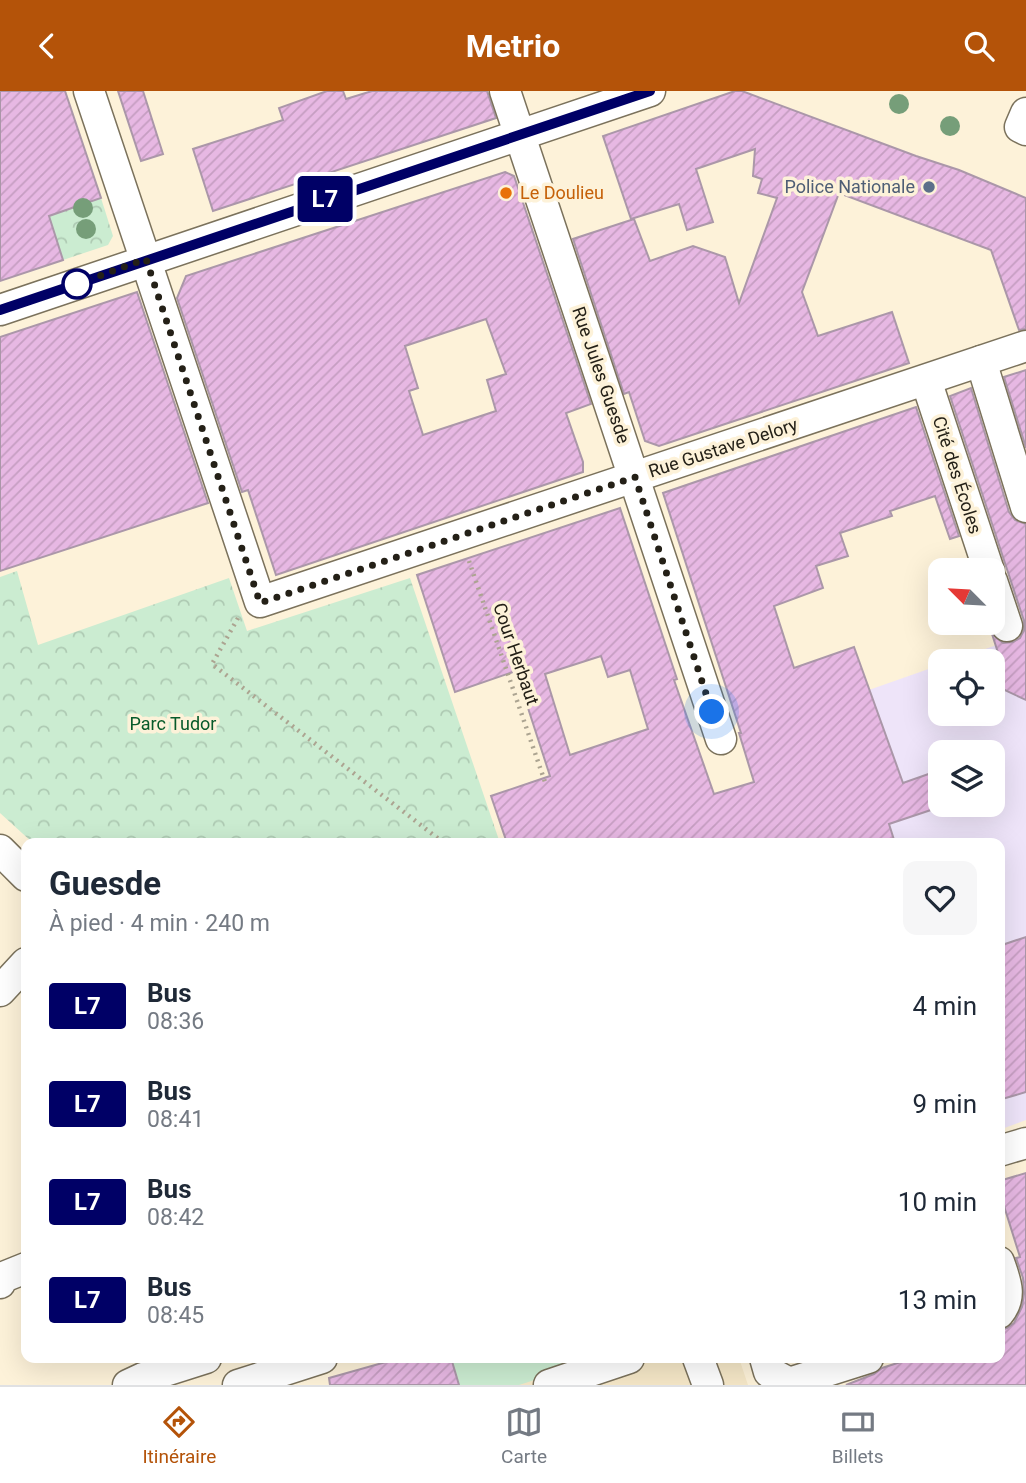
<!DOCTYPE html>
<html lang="fr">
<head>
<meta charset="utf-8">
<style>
	:root { --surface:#fff; --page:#f6f6f7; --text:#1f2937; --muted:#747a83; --line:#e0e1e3; --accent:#b45309 }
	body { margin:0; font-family:Roboto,sans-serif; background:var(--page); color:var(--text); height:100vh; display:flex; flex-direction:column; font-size:26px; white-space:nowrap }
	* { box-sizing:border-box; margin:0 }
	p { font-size:23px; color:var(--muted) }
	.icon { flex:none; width:38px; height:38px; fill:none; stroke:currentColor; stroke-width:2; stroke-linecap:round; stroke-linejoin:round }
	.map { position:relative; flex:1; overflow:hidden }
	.details { position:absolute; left:21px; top:747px; width:984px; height:525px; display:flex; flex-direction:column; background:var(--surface); border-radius:14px; box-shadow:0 7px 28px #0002 }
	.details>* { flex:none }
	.badge { padding:0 14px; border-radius:5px; font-size:24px; line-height:46px }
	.needle { width:46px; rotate:294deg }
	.buttons { position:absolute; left:928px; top:467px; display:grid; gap:14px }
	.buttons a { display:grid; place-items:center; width:77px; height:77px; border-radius:14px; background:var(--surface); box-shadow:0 7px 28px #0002; font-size:35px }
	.you { position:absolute; width:35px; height:35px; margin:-18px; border:5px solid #fff; border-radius:50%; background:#1a73e8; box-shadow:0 0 0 10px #1a73e833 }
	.map>.badge { position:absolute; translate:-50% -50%; box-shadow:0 0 0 4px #fff }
	.round { display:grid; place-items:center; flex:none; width:74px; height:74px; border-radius:14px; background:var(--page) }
	.head { display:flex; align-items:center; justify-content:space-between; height:119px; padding:0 28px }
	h1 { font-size:33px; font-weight:700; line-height:52px }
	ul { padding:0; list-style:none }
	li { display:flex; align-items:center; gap:21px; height:98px; padding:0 28px }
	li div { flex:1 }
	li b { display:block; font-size:26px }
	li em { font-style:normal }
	li .badge { min-width:77px; font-weight:700; text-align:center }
	header { display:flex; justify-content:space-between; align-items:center; height:91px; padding:0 28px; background:var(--accent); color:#fff; font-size:32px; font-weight:700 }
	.menu { display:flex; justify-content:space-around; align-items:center; height:98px; border-top:2px solid var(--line); background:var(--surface); font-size:19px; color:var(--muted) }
	.menu a { display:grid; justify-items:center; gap:4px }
	.menu .active { color:var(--accent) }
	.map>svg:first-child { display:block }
</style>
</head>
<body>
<header><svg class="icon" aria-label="back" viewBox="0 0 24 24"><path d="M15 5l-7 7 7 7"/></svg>Metrio<svg class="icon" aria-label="search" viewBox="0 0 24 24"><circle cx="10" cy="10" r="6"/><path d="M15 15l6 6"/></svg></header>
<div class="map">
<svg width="1026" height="1294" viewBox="0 0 1026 1294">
	<defs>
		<pattern id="park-crowns" width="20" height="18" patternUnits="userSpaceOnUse" patternTransform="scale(1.75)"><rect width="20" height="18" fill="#cbecd1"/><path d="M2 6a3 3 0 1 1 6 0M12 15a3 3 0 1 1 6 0" fill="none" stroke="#aecab3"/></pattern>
		<pattern id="building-hatch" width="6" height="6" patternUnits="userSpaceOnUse" patternTransform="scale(1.75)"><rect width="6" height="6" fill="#e7b8e3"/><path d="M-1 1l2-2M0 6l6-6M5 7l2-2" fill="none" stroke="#c69ec2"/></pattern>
	</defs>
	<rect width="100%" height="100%" fill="#fdf2d9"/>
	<!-- built -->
	<polygon fill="#f5e7c7" points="594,1267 739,1267 748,1294 509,1294"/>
	<!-- education -->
	<path fill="#eee4f9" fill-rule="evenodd" d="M 1026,544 L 1026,1029 L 999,1039 L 999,752 L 896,752 L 846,607 L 940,574 L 940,623 L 992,623 L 992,570 L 950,570 ZM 940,662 L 992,662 L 992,714 L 940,714 Z"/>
	<!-- grass -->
	<polygon fill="#cbecd1" points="451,1267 603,1267 519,1294 459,1294"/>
	<!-- park -->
	<g fill="url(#park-crowns)">
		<polygon points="101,107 113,145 108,154 63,169 49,125"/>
		<polygon points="17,480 38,554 229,487 247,540 410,487 500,752 33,752 0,722 0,486"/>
	</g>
	<!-- building -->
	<g fill="url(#building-hatch)" stroke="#ab97a9" stroke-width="2" fill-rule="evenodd">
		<polygon points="0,0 65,0 101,107 49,125 63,169 0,190"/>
		<polygon points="118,0 143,0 163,63 141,70"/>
		<polygon points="327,0 343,0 346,8 372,0 487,0 496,27 213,120 193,58 283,29 279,17"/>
		<polygon points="735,0 742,0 916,65 959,79 1026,107 1026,238 1019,239 991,159 839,102 802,201 818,245 892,221 909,272 659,355 645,350 629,301 624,303 573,148 634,128 650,170 693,155 725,166 739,212 777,107 758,102 762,88 753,85 755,58 696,78 713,131 687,139 679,113 631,128 603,45"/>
		<path d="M 505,81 L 514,85 L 591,313 L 566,322 L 583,371 L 583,381 L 276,484 L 248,399 L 242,401 L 177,207 L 186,185 ZM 486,228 L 506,283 L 487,289 L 496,320 L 423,344 L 409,300 L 418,297 L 405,255 Z"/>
		<polygon points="137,201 208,412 0,480 0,246"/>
		<polygon points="1026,279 1026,357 1004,286"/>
		<polygon points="971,297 1009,421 1015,429 1026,433 1026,609 992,593 992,570 1000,568 992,543 1003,552 1013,551 1020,547 1024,539 1024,530 950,305"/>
		<path d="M 916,316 L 959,445 L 950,448 L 935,405 L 890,420 L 892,425 L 840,442 L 848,465 L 816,475 L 823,497 L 774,515 L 794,577 L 854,556 L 903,692 L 940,679 L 940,716 L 889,733 L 895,752 L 507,752 L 491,705 L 550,685 L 516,580 L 455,601 L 417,484 L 620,417 L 677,588 L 674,589 L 714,703 L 754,691 L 739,642 L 741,642 L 663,402 ZM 601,565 L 608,586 L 630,579 L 648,638 L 570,664 L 545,583 Z"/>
		<polygon points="1026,846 1026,1001 999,1009 999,855"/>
		<polygon points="1026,1082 1026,1294 846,1294 874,1283 882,1277 913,1267 999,1267 999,1239 1007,1237 1014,1232 1022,1216 1024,1203 1023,1187 1016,1167 1020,1166 999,1099 999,1090"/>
		<polygon points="400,1267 451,1267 459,1294 330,1294 329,1287"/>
	</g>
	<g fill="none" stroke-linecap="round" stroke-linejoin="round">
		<defs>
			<g id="minor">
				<polyline points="89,0 260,511 1026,255"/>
				<polyline points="505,0 721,648"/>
				<polyline points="1026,22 1020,36 1026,39"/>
				<polyline points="0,219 650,0"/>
				<polyline points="981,270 1026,416"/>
				<polyline points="926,289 989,480"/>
				<polyline points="992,490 1007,535"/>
				<polyline points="0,759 26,785"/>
				<polyline points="0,900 26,872"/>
				<polyline points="999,1060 1026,1052"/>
				<path d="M 999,1171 C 1005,1189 1013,1205 999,1222"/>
				<polyline points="0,1192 1,1187 26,1177"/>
				<polyline points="698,1267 708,1294"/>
				<polyline points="765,1267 769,1281 789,1292 868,1267"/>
				<polyline points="128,1294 143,1287 206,1267"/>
				<polyline points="238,1294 322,1267"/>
				<polyline points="549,1294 629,1267"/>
			</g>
		</defs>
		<!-- minor casing -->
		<use href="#minor" stroke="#7b725c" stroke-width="33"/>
		<!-- path -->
		<g stroke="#aca491" stroke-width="4.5" stroke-dasharray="2 5" stroke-linecap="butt">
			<polyline points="469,470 545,691"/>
			<polyline points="238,527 212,573 444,752"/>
		</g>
		<!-- minor -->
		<use href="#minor" stroke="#fff" stroke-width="30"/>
	</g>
	<!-- trees -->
	<g fill="#769e79">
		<circle cx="899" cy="13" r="10"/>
		<circle cx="950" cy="35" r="10"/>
		<circle cx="83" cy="117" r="10"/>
		<circle cx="86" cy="138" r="10"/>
	</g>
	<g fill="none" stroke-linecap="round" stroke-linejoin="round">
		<defs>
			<polyline id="line" points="0,219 650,0"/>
		</defs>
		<!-- line casing -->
		<use href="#line" stroke="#fff" stroke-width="16"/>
		<!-- line -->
		<use href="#line" stroke="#006" stroke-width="10"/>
		<!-- walk -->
		<polyline stroke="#242017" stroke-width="7" stroke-dasharray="0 12.6" points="77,193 146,168 260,512 635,386 712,621"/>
	</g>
	<!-- markers -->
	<circle fill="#5c6f8a" stroke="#fdf2d9" stroke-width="2.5" cx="929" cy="96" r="7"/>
	<circle fill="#e8710a" stroke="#fdf2d9" stroke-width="2.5" cx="506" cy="102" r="7"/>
	<circle fill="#fff" stroke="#006" stroke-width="3.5" cx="77" cy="193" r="14"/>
	<g text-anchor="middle" stroke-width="7" stroke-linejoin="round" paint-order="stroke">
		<!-- service labels -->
		<g font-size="18" fill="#4e5e75" stroke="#fdf2d9" text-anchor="end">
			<text x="915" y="102">Police Nationale</text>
		</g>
		<!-- food labels -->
		<g font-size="18" fill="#c56008" stroke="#fdf2d9" text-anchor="start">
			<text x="520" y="108">Le Doulieu</text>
		</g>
		<!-- street labels -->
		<g font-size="18" fill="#242017" stroke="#fdf2d9">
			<text transform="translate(601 284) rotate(71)" y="6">Rue Jules Guesde</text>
			<text transform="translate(723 357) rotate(-18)" y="6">Rue Gustave Delory</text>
			<text transform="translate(957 384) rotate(72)" y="6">Cité des Écoles</text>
			<text transform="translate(516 563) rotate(71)" y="6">Cour Herbaut</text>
		</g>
		<!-- park labels -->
		<g font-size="18" fill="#075a2a" stroke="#fdf2d9">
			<text x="173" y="639">Parc Tudor</text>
		</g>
	</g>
</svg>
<div class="buttons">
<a><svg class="needle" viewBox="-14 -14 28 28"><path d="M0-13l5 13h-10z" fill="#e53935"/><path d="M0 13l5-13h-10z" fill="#747a83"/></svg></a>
<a><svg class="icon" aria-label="locate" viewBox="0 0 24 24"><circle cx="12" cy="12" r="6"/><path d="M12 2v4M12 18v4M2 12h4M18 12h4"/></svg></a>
<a><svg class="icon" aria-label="layers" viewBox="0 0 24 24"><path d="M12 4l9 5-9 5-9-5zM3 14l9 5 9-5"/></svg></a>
</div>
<div class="you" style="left:712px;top:621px"></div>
<b class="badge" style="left:325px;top:108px;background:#006;color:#fff">L7</b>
<section class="details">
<div class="head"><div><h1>Guesde</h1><p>À pied · 4 min · 240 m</p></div><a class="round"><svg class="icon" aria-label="heart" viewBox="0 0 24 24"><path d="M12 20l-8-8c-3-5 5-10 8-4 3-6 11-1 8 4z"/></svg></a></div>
<ul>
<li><span class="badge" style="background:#006;color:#fff">L7</span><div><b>Bus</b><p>08:36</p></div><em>4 min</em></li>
<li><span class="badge" style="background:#006;color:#fff">L7</span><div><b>Bus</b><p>08:41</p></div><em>9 min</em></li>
<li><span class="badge" style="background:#006;color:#fff">L7</span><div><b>Bus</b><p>08:42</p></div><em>10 min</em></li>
<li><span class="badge" style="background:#006;color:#fff">L7</span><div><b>Bus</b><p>08:45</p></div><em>13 min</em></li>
</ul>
</section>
</div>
<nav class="menu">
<a class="active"><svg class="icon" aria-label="directions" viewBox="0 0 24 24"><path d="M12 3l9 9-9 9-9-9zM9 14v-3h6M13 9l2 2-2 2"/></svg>Itinéraire</a>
<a><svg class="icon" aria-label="map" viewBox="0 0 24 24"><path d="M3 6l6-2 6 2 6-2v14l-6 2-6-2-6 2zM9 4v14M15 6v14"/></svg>Carte</a>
<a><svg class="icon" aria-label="tickets" viewBox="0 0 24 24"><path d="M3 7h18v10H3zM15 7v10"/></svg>Billets</a>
</nav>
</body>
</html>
